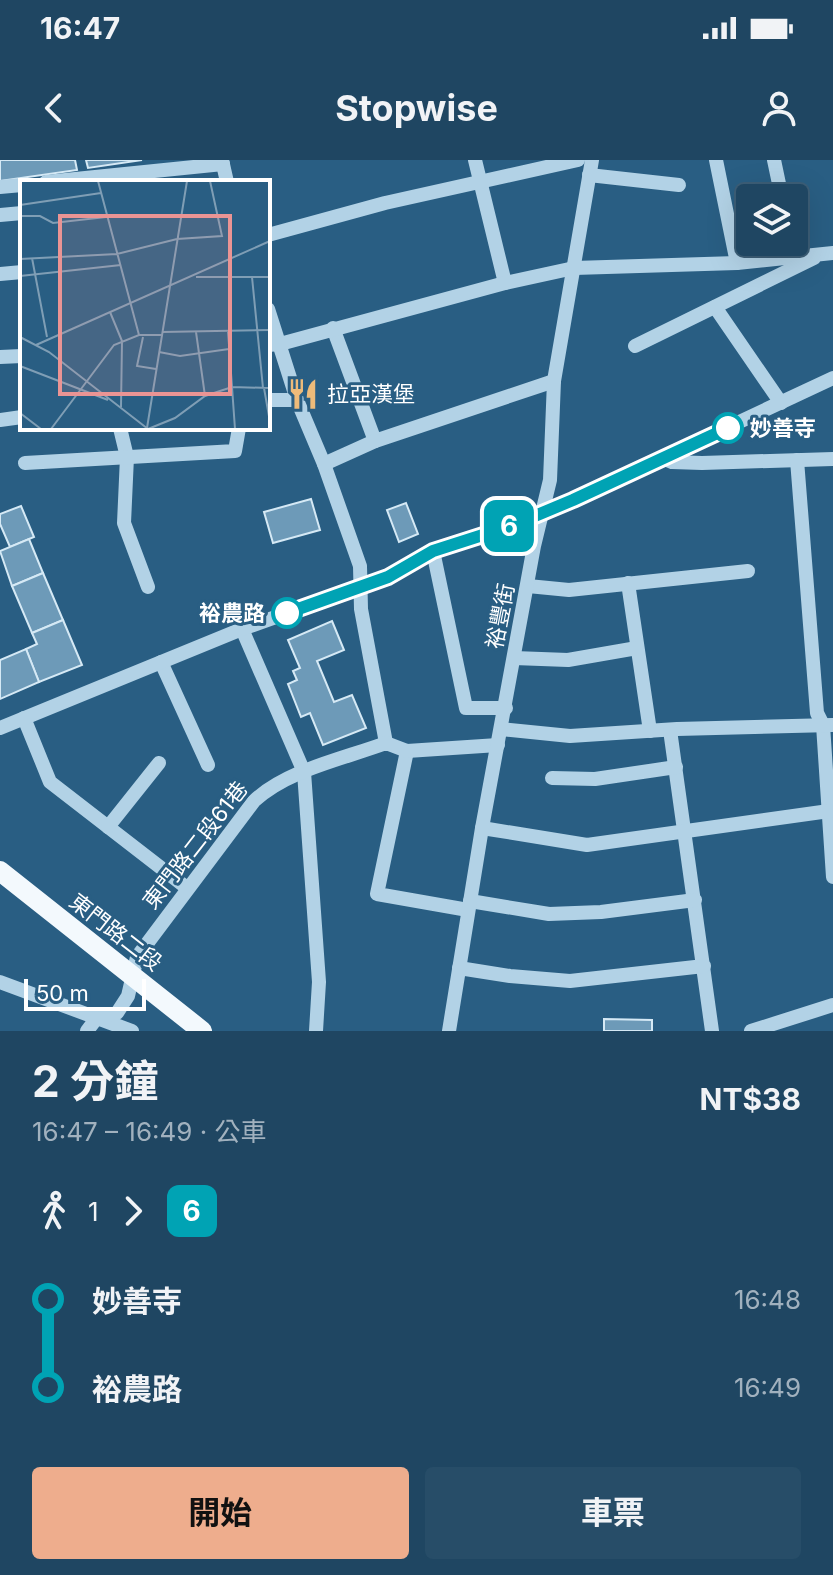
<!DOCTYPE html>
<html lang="zh-TW">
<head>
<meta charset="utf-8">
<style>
	:root { --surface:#1f4662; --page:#274d68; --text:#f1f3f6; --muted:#a1b1be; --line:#3c5e77; --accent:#eead8d }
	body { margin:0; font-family:Inter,"Noto Sans TC",sans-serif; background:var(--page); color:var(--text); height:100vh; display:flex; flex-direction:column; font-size:30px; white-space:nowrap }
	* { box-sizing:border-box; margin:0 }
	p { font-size:26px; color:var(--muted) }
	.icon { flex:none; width:44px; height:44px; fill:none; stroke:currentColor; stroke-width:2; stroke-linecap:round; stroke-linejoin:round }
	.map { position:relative; height:871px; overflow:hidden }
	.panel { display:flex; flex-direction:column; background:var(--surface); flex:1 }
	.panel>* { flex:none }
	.badge { padding:0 16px; border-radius:12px; font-size:28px; line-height:52px }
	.controls { position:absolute; left:736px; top:24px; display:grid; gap:16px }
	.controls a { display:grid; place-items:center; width:72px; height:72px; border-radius:8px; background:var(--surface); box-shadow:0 8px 32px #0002,0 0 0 2px var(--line); font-size:40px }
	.scale { position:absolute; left:24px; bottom:20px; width:122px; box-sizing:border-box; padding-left:8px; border:4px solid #fff; border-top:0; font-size:22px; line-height:28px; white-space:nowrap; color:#fff; -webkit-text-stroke:6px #295e83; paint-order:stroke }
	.map>.badge { position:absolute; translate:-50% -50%; box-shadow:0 0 0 4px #fff }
	.legs { display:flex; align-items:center; gap:12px; height:88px; padding:0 32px; font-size:26px }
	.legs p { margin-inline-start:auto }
	.head { display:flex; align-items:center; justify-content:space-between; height:136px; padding:0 32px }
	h1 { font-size:44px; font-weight:700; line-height:60px }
	.cta { display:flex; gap:16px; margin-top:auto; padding:16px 32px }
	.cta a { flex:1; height:92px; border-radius:8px; background:var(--accent); color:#111; font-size:32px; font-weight:700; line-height:92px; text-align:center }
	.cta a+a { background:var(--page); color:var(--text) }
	ul { padding:0 32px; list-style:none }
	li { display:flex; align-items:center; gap:28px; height:88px; font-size:30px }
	li i { display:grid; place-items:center; width:12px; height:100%; margin:0 10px; background:currentColor }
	li i::after { content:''; width:20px; height:20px; margin:-10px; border:6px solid; border-radius:50%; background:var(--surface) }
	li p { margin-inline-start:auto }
	li:first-child i { background:linear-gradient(#0000 50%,currentColor 0) }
	li:last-child i { background:linear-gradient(currentColor 50%,#0000 0) }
	.status { display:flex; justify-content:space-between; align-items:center; height:56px; padding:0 40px; background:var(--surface); direction:ltr }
	.status svg { height:22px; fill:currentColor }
	header { display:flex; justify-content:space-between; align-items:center; height:104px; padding:0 32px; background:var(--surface); font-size:36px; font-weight:700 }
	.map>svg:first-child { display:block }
</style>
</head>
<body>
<div class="status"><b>16:47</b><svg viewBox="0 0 49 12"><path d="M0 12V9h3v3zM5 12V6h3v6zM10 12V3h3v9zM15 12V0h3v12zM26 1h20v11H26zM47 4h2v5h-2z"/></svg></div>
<header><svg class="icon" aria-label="back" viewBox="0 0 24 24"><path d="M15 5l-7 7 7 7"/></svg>Stopwise<svg class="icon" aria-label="person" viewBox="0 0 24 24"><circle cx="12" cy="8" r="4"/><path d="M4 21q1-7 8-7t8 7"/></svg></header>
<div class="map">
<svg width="833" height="871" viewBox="0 0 833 871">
	<rect width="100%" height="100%" fill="#295e83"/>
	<!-- building -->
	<g fill="#6d9ab8" stroke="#d5e9f5" stroke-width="2">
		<polygon points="0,0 75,0 77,10 0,21"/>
		<polygon points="86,0 142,0 88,8"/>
		<polygon points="311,339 320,370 273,383 264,352"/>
		<polygon points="406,343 418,374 399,382 387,350"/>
		<polygon points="21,346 34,377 10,387 0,364 0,354"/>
		<polygon points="29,379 43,413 12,426 0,391"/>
		<polygon points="43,413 63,460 32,473 12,426"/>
		<polygon points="63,460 82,505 39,522 26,489 37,484 32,473"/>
		<polygon points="332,461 344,490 317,501 334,542 352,535 366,568 323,585 310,553 301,557 288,524 297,520 293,511 300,508 288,480"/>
		<polygon points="26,489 39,522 0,539 0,500"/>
		<polygon points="604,859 652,860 652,871 604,871"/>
	</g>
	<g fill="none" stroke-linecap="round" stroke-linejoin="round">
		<!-- minor -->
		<g stroke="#b2d2e6" stroke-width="14">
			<polyline points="222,0 227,22"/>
			<polyline points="475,0 505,123"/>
			<polyline points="716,0 737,103"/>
			<polyline points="774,0 782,38"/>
			<polyline points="589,15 679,25"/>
			<polyline points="46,22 223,4"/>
			<polyline points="0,27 22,25"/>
			<polyline points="0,55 22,53"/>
			<polyline points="268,75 385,43 578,0"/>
			<polyline points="0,114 22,112"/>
			<polyline points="715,147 781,243"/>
			<polyline points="268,149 297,240 324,304 360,406 361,449 386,583"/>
			<polyline points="333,168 375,281 554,221"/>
			<polyline points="268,185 280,184 505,123 574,108 737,103 833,93"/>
			<polyline points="635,186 814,98"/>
			<polyline points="0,197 22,196"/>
			<polyline points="268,240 297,240"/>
			<polyline points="0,260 22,257"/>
			<polyline points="120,268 127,297 124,363 148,427"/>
			<polyline points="663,298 672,302 702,303 833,299"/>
			<polyline points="797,300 817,553 823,565 833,717"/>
			<polyline points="25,303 235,291 239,268"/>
			<polyline points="324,304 375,281"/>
			<polyline points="433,391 466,548 506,548"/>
			<polyline points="628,423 650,571"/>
			<polyline points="528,426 569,430 748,411"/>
			<polyline points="242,469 304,612 319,822 316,871"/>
			<polyline points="514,498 568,500 637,488"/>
			<polyline points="161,502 208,605"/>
			<polyline points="24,558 50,622 187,728"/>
			<polyline points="0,568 242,469 388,417 433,391 511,366 573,340 833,218"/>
			<polyline points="501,569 570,576 677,569 832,565"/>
			<polyline points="670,570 712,871"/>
			<polyline points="407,591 377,734 468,750"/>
			<polyline points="552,618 595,619 676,607"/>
			<polyline points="108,667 159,603"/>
			<polyline points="482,668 587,685 829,651"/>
			<polyline points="470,741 549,754 601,752 695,740"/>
			<polyline points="459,808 510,816 570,821 704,806"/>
			<polyline points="0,822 132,871"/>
			<path d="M 87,871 L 96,859 L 117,853 L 128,836 L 137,797 L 254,641 C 287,610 343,599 386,583 L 407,591 L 498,585"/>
			<polyline points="449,871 482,668 534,386 550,320 554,221 592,0"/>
			<polyline points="751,871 833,845"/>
		</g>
		<!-- major -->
		<polyline stroke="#f3f9fd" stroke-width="20" points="0,711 202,871"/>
	</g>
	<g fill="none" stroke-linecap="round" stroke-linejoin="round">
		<defs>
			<polyline id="line-1" points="287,453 388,417 433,391 511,366 573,340 728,268"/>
		</defs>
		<!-- line-1 casing -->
		<use href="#line-1" stroke="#fff" stroke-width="18"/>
		<!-- line-1 -->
		<use href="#line-1" stroke="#00a3b4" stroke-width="12"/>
	</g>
	<!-- icons -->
	<defs>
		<symbol id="restaurant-bare" viewBox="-9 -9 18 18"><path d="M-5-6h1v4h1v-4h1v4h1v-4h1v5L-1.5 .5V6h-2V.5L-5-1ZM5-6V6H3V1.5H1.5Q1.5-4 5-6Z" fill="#edbb7a" stroke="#295e83" stroke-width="2.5" paint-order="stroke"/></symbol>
	</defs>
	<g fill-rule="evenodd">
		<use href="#restaurant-bare" x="281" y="212" width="44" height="44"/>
	</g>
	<!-- markers -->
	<g fill="#fff" stroke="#00a3b4" stroke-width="4">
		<circle cx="728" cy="268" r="14"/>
		<circle cx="287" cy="453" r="14"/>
	</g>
	<g text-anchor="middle" stroke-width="6" stroke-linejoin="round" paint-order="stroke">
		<!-- poi labels -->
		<g font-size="22" fill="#fff" stroke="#295e83" text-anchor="start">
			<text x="327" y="242">拉亞漢堡</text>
		</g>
		<!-- stop labels -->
		<g font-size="22" font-weight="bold" fill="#fff" stroke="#295e83" text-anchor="start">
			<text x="750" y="276">妙善寺</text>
			<text x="265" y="461" text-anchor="end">裕農路</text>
		</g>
		<!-- street labels -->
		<g font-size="22" fill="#fff" stroke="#295e83">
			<text transform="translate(500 456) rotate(-79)" y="8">裕豐街</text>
			<text transform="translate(195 685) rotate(-52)" y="8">東門路二段61巷</text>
			<text transform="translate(116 772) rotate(38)" y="8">東門路二段</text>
		</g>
	</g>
	<!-- overview -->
	<g transform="translate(20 20)">
		<rect width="250" height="250" fill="#295e83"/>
		<path fill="none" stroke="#7f9eb5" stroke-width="2" d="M 78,1 L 119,155M 0,25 L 81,13M 0,36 L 20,36 L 33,43 L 86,37M 12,78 L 27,157M 0,79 L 97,74 L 157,59 L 202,56 L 190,1M 0,96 L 101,85M 176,97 L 250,97M 232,97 L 243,208M 90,132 L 102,161 L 101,227M 208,151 L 215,249M 142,152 L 250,150M 176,152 L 185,216M 0,157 L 29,172 L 128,249M 123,157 L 117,186 L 136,189M 16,165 L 250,61M 139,172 L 160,176 L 209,169M 0,186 L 88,220M 244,208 L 250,242M 0,233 L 21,249M 127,248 L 167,1M 31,249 L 94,165 L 119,155 L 142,155M 128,249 L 155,238 L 185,216 L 212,207 L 250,208"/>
		<path fill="#ea9494" fill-opacity="0.15" stroke="#ea9494" stroke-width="4" d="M 40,36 L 210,36 L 210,214 L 40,214 Z"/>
		<rect width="250" height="250" fill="none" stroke="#fff" stroke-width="4"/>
	</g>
</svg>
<div class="controls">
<a><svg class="icon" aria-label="layers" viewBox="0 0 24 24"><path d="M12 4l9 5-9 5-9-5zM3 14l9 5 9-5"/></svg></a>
</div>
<div class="scale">50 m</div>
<b class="badge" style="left:509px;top:366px;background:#00a3b4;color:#fff">6</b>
</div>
<section class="panel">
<div class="head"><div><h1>2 分鐘</h1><p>16:47 – 16:49 · 公車</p></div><b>NT$38</b></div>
<div class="legs"><svg class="icon" aria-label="walk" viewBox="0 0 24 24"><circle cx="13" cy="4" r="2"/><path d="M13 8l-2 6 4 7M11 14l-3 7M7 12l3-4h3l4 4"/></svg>1<svg class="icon" aria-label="forward" viewBox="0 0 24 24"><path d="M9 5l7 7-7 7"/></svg><b class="badge" style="background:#00a3b4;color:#fff">6</b></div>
<ul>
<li><i style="color:#00a3b4"></i><b>妙善寺</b><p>16:48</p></li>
<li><i style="color:#00a3b4"></i><b>裕農路</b><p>16:49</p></li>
</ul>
<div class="cta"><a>開始</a><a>車票</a></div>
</section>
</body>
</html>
